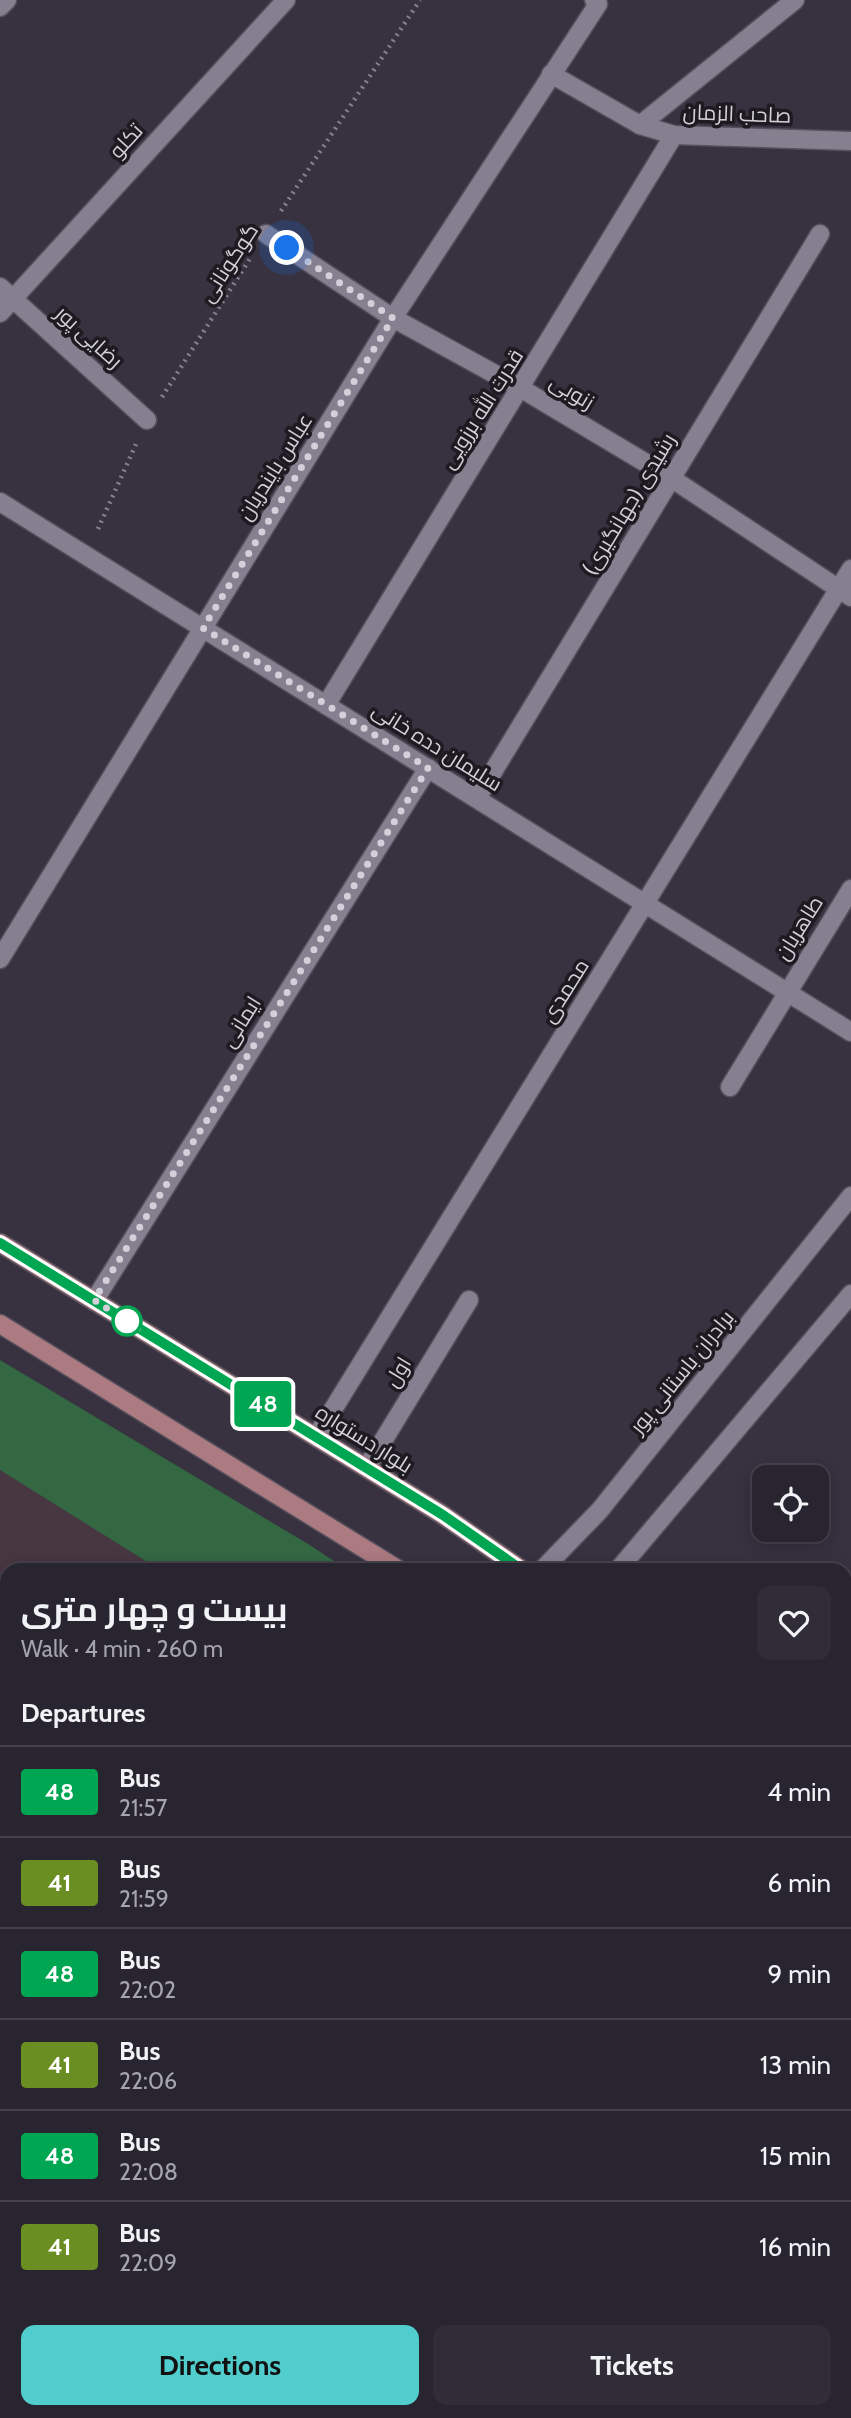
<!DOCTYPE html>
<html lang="en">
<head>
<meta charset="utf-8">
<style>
	:root { --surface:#292530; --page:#312d38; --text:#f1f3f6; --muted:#a5a5ab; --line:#45424c; --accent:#52cdce }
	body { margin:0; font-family:Cabin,Cairo,sans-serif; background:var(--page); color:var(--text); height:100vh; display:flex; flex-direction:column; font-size:26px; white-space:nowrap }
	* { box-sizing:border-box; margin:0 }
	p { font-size:23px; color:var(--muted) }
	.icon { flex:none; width:38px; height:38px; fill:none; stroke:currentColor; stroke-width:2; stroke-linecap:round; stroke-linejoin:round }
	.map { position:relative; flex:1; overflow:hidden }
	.drawer { position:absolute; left:0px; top:1563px; width:852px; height:856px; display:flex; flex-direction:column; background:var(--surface); border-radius:21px 21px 0 0; box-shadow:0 4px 18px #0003,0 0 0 2px var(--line) }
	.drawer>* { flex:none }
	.badge { padding:0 14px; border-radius:5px; font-size:24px; line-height:46px }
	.fabs { position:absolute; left:752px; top:1465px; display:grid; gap:14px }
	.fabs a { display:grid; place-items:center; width:77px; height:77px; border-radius:14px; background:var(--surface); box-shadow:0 4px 18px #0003,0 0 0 2px var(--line); font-size:35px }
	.you { position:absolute; width:35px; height:35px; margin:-18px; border:5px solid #fff; border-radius:50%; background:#1a73e8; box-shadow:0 0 0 10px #1a73e833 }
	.map>.badge { position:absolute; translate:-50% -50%; box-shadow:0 0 0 4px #fff }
	h2 { padding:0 21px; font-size:26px; line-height:63px }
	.round { display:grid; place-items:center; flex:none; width:74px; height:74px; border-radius:14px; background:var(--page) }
	.headline { display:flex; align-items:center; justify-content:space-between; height:119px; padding:0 21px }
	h1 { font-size:33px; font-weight:700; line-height:52px }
	.cta { display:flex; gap:14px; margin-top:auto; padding:14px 21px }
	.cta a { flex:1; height:80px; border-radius:14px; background:var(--accent); color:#111; font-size:28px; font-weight:700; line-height:80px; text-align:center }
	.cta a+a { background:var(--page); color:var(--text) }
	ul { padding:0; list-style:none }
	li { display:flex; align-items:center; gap:21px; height:91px; padding:0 21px; border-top:2px solid var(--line) }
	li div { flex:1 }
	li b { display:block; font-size:26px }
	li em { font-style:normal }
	li .badge { min-width:77px; font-weight:700; text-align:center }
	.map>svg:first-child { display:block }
</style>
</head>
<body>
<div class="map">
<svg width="851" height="2418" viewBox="0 0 851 2418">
	<rect width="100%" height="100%" fill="#373140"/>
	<!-- industrial -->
	<polygon fill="#483641" points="0,1470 160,1570 7,1570 7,2412 845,2412 845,1995 851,1999 851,2418 0,2418"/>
	<!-- green -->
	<g fill="#336843">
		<polygon points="0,1360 308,1544 348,1570 160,1570 0,1470"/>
		<polygon points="845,1888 851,1892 851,1999 845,1995"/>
	</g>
	<!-- building -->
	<g fill="#ffd0cb">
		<polygon points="7,1995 7,2080 0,2076 0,2008"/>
		<polygon points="0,2164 7,2168 7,2386 0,2382"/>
		<polygon points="845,2332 851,2335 851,2418 451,2418 454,2412 845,2412"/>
		<polygon points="53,2412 376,2412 372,2418 65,2418"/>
	</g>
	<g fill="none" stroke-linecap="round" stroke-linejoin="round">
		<defs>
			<g id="minor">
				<polyline points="0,7 7,0"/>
				<polyline points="551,74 640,125 674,135 851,141"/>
				<polyline points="640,125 795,0"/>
				<polyline points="266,234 393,318 522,389 671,478 851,597"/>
				<polyline points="0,287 147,420"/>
				<polyline points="0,313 286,0"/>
				<polyline points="0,502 851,1032"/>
				<polyline points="326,705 674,135"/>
				<polyline points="477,798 820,234"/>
				<polyline points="0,959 393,318 598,4 594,0"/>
				<polyline points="730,1087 851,889"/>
				<polyline points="94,1301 428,768"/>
				<polyline points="316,1437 851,569"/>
				<polyline points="367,1467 469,1300"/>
				<polyline points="542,1570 600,1510 851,1196"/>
				<polyline points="618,1570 851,1294"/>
			</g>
			<g id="major">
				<polyline points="0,1243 443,1515 522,1570"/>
				<polyline points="0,1324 399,1570"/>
				<polyline points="845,1765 851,1768"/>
				<polyline points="845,1847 851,1851"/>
			</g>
		</defs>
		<!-- minor casing -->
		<use href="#minor" stroke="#55505c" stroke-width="21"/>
		<!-- major casing -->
		<use href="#major" stroke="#55505c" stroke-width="21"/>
		<!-- path -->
		<g stroke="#86818d" stroke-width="4.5" stroke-dasharray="2 5" stroke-linecap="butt">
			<polyline points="281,211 420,0"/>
			<polyline points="162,397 251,257"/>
			<polyline points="98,529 136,444"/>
		</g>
		<!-- minor -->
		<use href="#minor" stroke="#867f90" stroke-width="18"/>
		<!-- major -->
		<use href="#major" stroke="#ac7a81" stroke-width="18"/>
	</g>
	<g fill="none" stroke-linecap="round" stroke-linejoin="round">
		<defs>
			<polyline id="line" points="0,1243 443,1515 522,1570"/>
		</defs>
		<!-- line casing -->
		<use href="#line" stroke="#fff" stroke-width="16"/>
		<!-- line -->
		<use href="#line" stroke="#00a651" stroke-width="10"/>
		<!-- walk -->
		<polyline stroke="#d3d0d9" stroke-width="7" stroke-dasharray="0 12.6" points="127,1321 138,1328 94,1300 428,768 203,628 393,318 287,248"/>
	</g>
	<!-- markers -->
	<circle fill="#fff" stroke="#00a651" stroke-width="3.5" cx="127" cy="1321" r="14"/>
	<g text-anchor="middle" stroke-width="7" stroke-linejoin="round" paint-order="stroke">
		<!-- street labels -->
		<g font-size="21" fill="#d3d0d9" stroke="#1d1b21">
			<text transform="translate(737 114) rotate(2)" y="7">صاحب الزمان</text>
			<text transform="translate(126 141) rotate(-48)" y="7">تکلو</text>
			<text transform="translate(229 263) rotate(-57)" y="7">گوگونانی</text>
			<text transform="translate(89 337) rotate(42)" y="7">رضایی پور</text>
			<text transform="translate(572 392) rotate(31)" y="7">زنوبی</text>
			<text transform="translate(482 409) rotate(-58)" y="7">قدرت الله برزویی</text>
			<text transform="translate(275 467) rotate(-58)" y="7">عباس بایندریان</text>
			<text transform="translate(629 504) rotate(-59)" y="7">رشیدی (جهانگیری)</text>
			<text transform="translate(437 747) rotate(32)" y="7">سلیمان دده خانی</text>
			<text transform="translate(799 928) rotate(-58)" y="7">طاهریان</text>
			<text transform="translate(565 991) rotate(-58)" y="7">محمدی</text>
			<text transform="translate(241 1022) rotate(-58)" y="7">ایمانی</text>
			<text transform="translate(398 1372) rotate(-59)" y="7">اول</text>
			<text transform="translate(682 1372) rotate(-51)" y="7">برادران باستانی پور</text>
			<text transform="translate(364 1439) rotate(32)" y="7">بلوار دستواره</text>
		</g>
	</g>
</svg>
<div class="fabs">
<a><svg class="icon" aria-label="locate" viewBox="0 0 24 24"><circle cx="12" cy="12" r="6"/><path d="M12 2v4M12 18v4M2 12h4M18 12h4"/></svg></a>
</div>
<div class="you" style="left:287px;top:248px"></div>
<b class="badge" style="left:263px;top:1404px;background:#00a651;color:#fff">48</b>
<section class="drawer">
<div class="headline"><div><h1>بیست و چهار متری</h1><p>Walk · 4 min · 260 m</p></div><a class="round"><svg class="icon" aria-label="heart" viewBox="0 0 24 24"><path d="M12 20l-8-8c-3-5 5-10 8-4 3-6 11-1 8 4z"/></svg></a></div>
<h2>Departures</h2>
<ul>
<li><span class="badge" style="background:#00a651;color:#fff">48</span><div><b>Bus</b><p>21:57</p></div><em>4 min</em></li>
<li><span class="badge" style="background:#6b8e23;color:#fff">41</span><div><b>Bus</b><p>21:59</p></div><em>6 min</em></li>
<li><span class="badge" style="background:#00a651;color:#fff">48</span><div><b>Bus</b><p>22:02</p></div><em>9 min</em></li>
<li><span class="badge" style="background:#6b8e23;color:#fff">41</span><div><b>Bus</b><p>22:06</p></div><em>13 min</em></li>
<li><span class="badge" style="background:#00a651;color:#fff">48</span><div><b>Bus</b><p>22:08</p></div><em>15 min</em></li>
<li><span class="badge" style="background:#6b8e23;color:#fff">41</span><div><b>Bus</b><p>22:09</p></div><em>16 min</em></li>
</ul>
<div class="cta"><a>Directions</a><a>Tickets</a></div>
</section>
</div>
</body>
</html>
